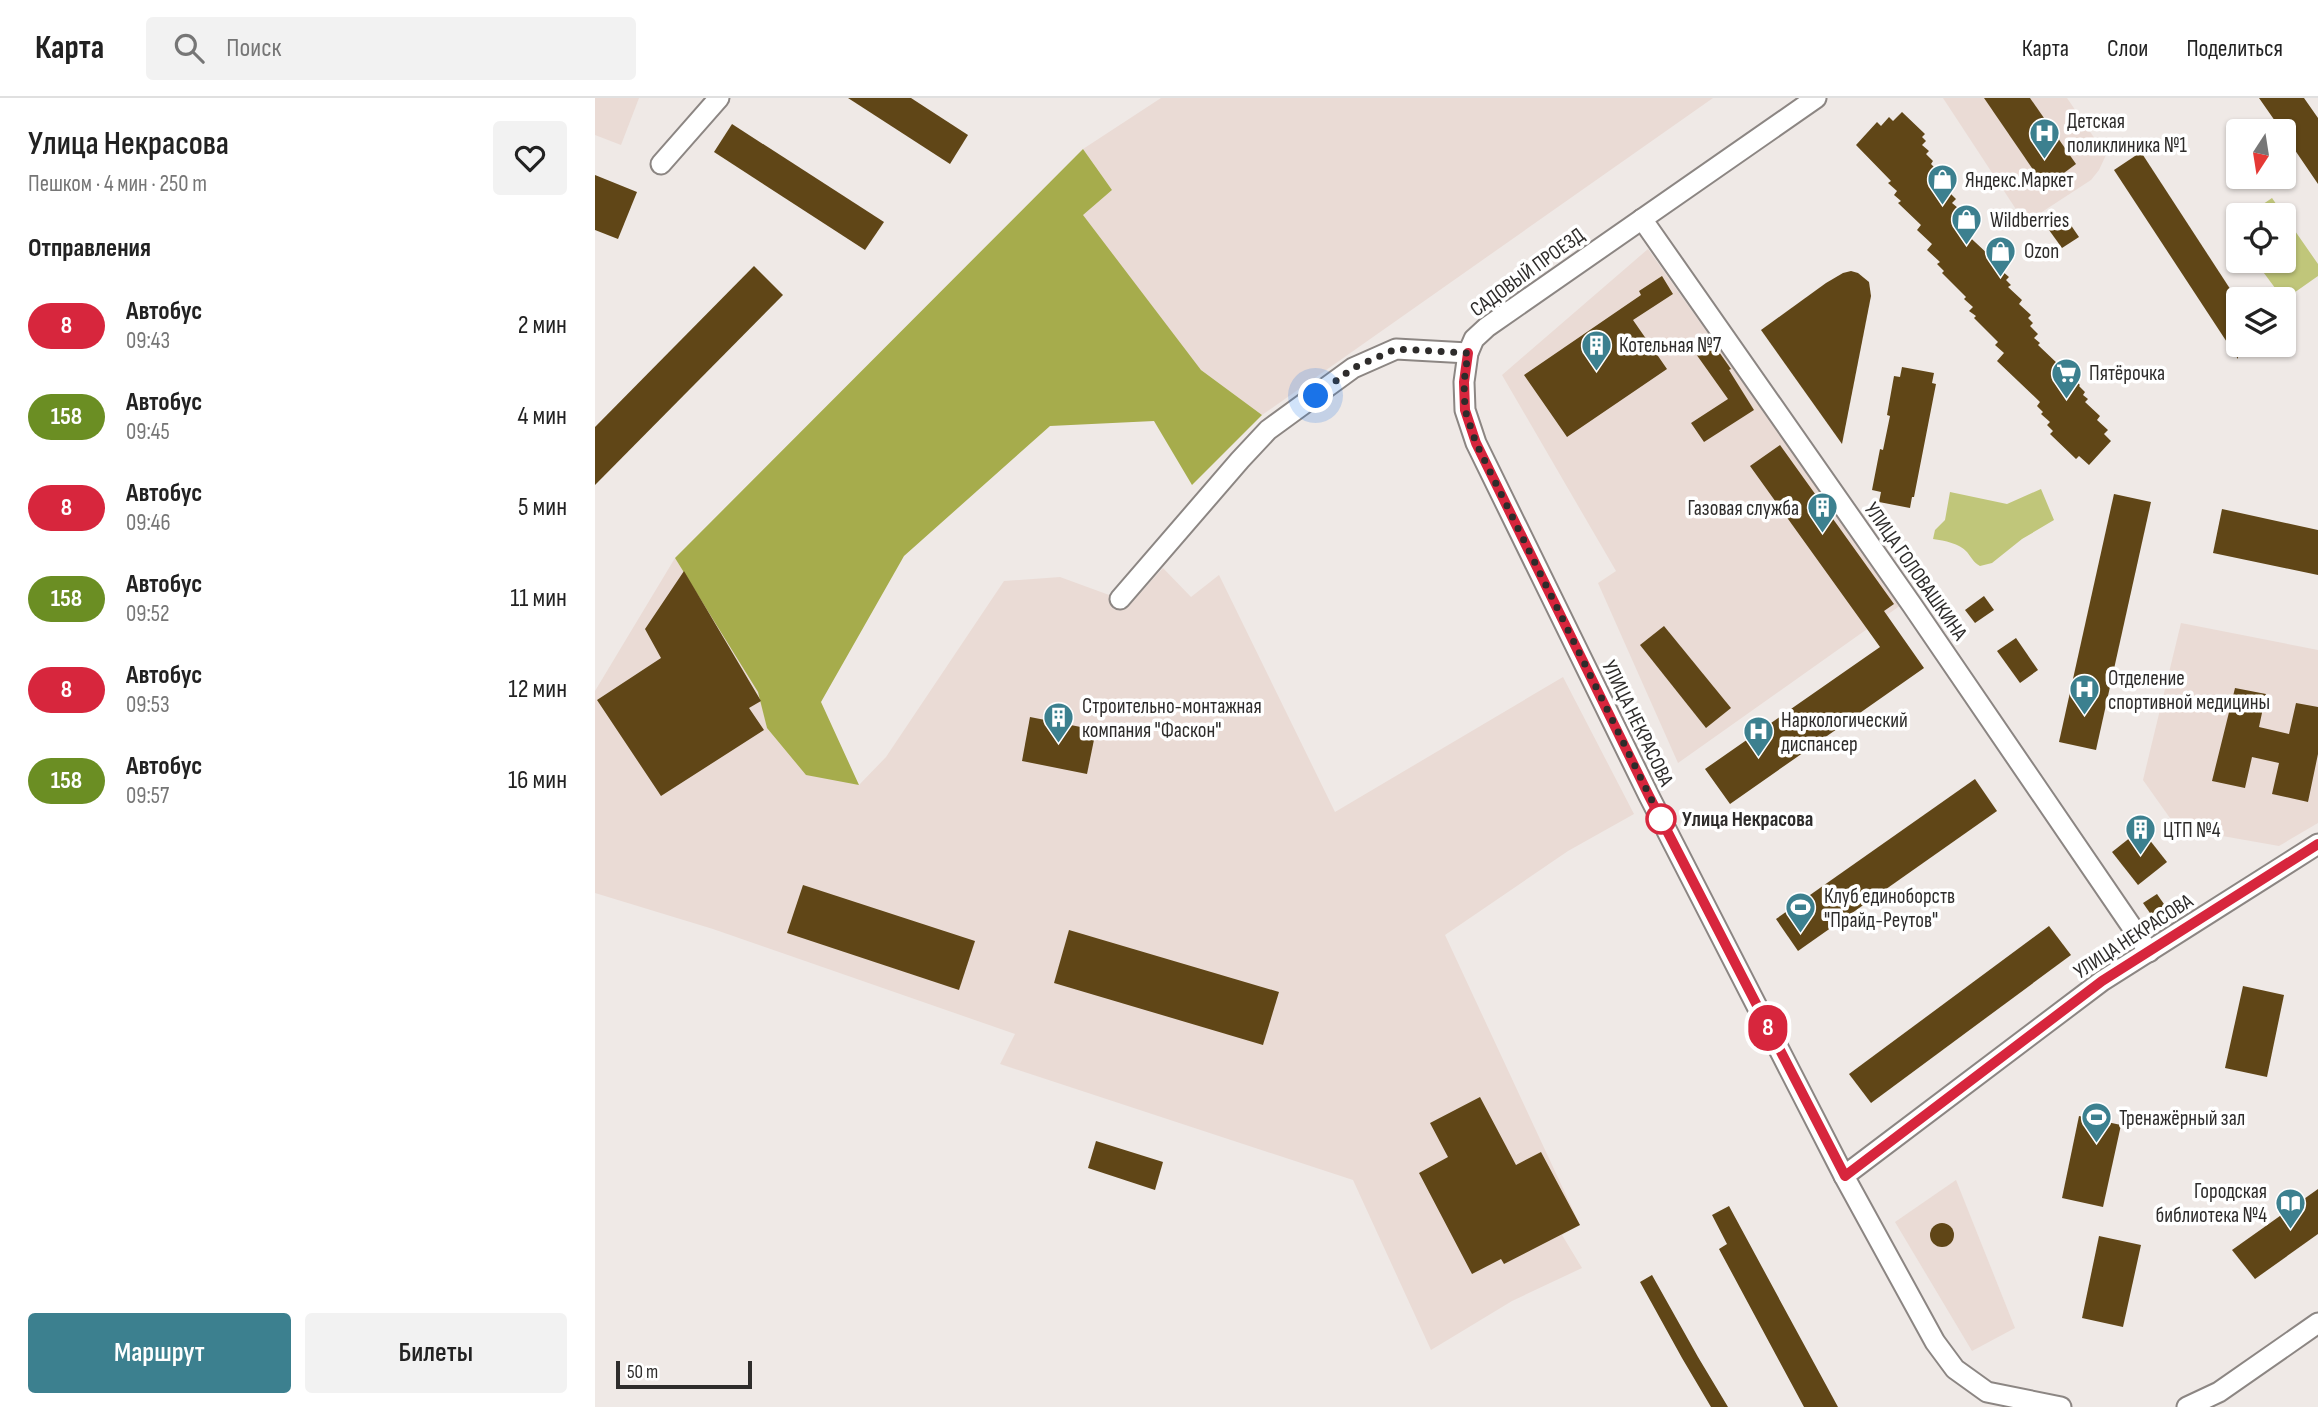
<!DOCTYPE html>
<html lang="ru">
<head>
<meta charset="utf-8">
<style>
	:root { --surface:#fff; --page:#f2f2f2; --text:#222; --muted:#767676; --line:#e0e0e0; --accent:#3c808f }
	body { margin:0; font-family:"Sofia Sans Condensed",sans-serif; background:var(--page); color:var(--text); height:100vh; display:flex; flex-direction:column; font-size:26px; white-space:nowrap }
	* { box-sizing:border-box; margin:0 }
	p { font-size:23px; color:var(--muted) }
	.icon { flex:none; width:38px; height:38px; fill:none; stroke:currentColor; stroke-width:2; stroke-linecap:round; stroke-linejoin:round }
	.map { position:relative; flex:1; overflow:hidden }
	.side { display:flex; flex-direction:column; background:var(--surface); width:595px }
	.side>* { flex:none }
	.badge { padding:0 14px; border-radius:23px; font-size:24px; line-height:46px }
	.needle { width:46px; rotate:192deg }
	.buttons { position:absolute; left:1631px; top:21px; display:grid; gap:14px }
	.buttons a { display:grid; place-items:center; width:70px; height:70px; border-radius:7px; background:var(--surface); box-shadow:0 2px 5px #0004; font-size:35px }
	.scale { position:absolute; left:21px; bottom:18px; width:136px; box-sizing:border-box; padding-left:7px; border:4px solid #2e2c2b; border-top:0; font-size:19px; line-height:24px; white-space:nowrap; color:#2e2c2b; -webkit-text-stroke:5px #fff; paint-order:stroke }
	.you { position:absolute; width:35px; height:35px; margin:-18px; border:5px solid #fff; border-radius:50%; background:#1a73e8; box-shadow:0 0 0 10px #1a73e833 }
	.map>.badge { position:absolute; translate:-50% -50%; box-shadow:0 0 0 4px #fff }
	h2 { padding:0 28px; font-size:26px; line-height:63px }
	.round { display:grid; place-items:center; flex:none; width:74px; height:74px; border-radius:7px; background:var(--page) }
	.summary { display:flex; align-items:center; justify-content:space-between; height:119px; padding:0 28px }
	h1 { font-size:33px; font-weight:600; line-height:52px }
	.cta { display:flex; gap:14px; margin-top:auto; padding:14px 28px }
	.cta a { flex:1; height:80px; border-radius:7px; background:var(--accent); color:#fff; font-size:28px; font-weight:600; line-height:80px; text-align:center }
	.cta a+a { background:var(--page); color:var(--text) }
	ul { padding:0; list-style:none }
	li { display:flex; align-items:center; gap:21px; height:91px; padding:0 28px }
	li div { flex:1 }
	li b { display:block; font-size:26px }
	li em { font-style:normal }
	li .badge { min-width:77px; font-weight:700; text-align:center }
	header { display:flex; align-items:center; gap:42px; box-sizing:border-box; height:98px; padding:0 35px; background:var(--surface); border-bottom:2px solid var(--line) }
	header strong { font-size:33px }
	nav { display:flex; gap:38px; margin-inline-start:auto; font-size:24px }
	.search { width:490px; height:63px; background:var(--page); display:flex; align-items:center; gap:18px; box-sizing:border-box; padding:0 24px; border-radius:7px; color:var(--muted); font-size:26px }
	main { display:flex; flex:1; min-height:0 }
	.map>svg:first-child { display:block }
</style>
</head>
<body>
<header>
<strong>Карта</strong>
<div class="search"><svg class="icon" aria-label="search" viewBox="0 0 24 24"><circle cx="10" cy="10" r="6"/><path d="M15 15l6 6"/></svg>Поиск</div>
<nav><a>Карта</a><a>Слои</a><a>Поделиться</a></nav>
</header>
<main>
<section class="side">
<div class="summary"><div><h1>Улица Некрасова</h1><p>Пешком · 4 мин · 250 m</p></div><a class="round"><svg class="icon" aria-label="heart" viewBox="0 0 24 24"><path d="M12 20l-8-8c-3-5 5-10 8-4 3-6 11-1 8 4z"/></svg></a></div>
<h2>Отправления</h2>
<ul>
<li><span class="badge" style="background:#d7263d;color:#fff">8</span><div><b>Автобус</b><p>09:43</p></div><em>2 мин</em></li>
<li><span class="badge" style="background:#6b8e23;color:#fff">158</span><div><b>Автобус</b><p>09:45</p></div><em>4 мин</em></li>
<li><span class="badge" style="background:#d7263d;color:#fff">8</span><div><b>Автобус</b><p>09:46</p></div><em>5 мин</em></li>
<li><span class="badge" style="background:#6b8e23;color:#fff">158</span><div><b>Автобус</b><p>09:52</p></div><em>11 мин</em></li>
<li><span class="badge" style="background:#d7263d;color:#fff">8</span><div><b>Автобус</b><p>09:53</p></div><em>12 мин</em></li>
<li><span class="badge" style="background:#6b8e23;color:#fff">158</span><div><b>Автобус</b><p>09:57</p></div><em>16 мин</em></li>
</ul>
<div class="cta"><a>Маршрут</a><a>Билеты</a></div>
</section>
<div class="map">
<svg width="1723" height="1309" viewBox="0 0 1723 1309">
	<rect width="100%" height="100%" fill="#efe9e6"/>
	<!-- built -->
	<g fill="#eadbd5">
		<polygon points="0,0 44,0 26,47 0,37"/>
		<polygon points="566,0 1118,0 667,317 606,272 487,117 517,92 488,51"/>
		<polygon points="1348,0 1472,0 1511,57 1504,72 1496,82 1430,125"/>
		<polygon points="1053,151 1306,507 1083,665 1003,485 1021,473 907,277"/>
		<polygon points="80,460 164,594 172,630 264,687 291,659 409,483 465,479 536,505 568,470 596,499 624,477 740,714 968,579 1039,716 973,753 850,837 985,1127 967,1137 987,1170 917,1203 836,1252 758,1082 405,966 420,936 118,831 0,795 0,593"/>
		<polygon points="1586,525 1723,552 1723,725 1684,748 1582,730 1548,682"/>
		<polygon points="1361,1082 1420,1230 1377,1253 1300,1124"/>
	</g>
	<!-- green -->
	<g fill="#c0c67a">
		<polygon points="1677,100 1723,166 1723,178 1689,202 1660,163 1689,163 1689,117 1652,117"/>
		<path d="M 1446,391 L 1459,422 L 1427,441 L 1397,465 L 1385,468 C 1378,464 1377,460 1372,454 C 1364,445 1350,443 1338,441 L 1340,432 L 1350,422 L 1355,394 L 1412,406 Z"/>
	</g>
	<!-- forest -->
	<polygon fill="#a6ac4c" points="488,51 517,92 488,117 606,272 667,317 597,387 559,323 455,328 309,458 226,604 264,687 211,677 172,630 163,594 80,460"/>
	<!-- building -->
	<g fill="#604617">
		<polygon points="253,0 316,0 373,37 355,66"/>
		<polygon points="1389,0 1435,0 1481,66 1450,89"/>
		<polygon points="1664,0 1709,0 1723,20 1723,86 1689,36 1689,33 1687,33"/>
		<polygon points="1307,14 1330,36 1327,39 1331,43 1327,47 1334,53 1331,56 1338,63 1336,66 1341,71 1338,74 1351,87 1349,89 1361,101 1357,105 1363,110 1360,113 1367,120 1363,123 1368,128 1366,131 1409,171 1407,173 1414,179 1411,182 1416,187 1413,189 1427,202 1424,206 1436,217 1433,220 1438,225 1435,228 1443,236 1439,240 1445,245 1443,247 1485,287 1484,288 1490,294 1488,297 1493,301 1490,304 1505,318 1502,322 1513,332 1509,336 1516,343 1494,367 1484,358 1481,361 1455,336 1458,333 1452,327 1455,324 1446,316 1448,314 1442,308 1445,304 1402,263 1409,255 1400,247 1403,244 1379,220 1381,218 1374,213 1378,209 1369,201 1371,199 1347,175 1349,173 1342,166 1345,164 1332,152 1337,146 1322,132 1326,127 1303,105 1306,103 1299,97 1302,93 1293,85 1296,83 1261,47 1282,24 1286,28 1294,19 1298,23"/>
		<polygon points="137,26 289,124 270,152 119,54"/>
		<polygon points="1546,54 1643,203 1643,261 1519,72"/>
		<polygon points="0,77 42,94 23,141 0,132"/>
		<polygon points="1471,120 1484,139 1467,150 1454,132"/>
		<polygon points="159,168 188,197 0,387 0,329"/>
		<polygon points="1256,173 1263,175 1274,184 1276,198 1247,346 1166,232 1231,185 1248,175"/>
		<polygon points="1067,178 1078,196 1038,222 1072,271 972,339 929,277 1046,197 1044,193"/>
		<polygon points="1117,244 1136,271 1134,272 1159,312 1109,344 1096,325 1133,301 1101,256"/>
		<polygon points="1307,269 1339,275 1337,285 1341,286 1319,399 1317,399 1315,410 1284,404 1286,394 1277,392 1285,351 1288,352 1295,318 1292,317 1299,278 1305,279"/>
		<polygon points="1185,347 1299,506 1289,513 1329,570 1135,706 1110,671 1285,549 1155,368"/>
		<polygon points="1519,396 1556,404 1501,652 1464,644"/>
		<polygon points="1627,411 1723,432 1723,477 1618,455"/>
		<polygon points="89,473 166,603 154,610 169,632 66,698 2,602 66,560 50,531"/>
		<polygon points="1389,498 1399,512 1380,525 1370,512"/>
		<polygon points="1069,528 1136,610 1111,630 1045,547"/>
		<polygon points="1421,540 1443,572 1425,585 1402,553"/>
		<polygon points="1640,590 1671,596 1664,629 1694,636 1701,605 1723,609 1723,656 1713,704 1677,696 1684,665 1657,659 1650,690 1617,683"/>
		<polygon points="435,619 501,632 492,676 427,663"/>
		<polygon points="1380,681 1402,713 1203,853 1181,821"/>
		<polygon points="1546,731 1572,764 1543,787 1517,754"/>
		<polygon points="208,787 380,843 364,892 192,835"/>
		<polygon points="1562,796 1571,809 1557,818 1548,805"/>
		<polygon points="1454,828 1476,857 1276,1005 1254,976"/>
		<polygon points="474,832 684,894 668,947 459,885"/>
		<polygon points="1648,888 1689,897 1672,979 1630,970"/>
		<polygon points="885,999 921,1067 946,1054 985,1127 909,1166 906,1161 877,1176 824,1075 853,1059 835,1025"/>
		<polygon points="1484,1018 1526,1027 1508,1109 1467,1100"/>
		<polygon points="501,1043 568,1064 560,1092 493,1070"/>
		<polygon points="1723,1091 1723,1136 1660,1181 1637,1152"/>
		<polygon points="1134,1108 1194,1219 1243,1309 1209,1309 1124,1151 1132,1146 1117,1117"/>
		<circle cx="1347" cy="1137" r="12"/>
		<polygon points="1504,1138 1546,1147 1528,1229 1487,1220"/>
		<polygon points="1057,1177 1103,1259 1133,1309 1116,1309 1087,1260 1045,1184"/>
	</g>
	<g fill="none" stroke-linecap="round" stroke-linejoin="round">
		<defs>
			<g id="street">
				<polyline points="1221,0 892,229 879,241 873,255 869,284 870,312 881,345 1054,698 1249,1078 1340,1244 1360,1271 1392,1294 1466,1309"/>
				<polyline points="66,66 124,0"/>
				<polyline points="1047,121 1317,507 1554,854"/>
				<polyline points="525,501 645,362 673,332 758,270 801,251 873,255"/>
				<polyline points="1249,1078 1507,883 1723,746"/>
				<polyline points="1592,1309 1624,1294 1723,1225"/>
			</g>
		</defs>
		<!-- street casing -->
		<use href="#street" stroke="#8c8683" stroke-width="23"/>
		<!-- street -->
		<use href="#street" stroke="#fff" stroke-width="19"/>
	</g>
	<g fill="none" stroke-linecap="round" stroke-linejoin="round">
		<defs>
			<polyline id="line" points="873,255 869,284 870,312 881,345 1054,698 1250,1078 1507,883 1723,746"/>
		</defs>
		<!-- line casing -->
		<use href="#line" stroke="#fff" stroke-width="16"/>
		<!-- line -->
		<use href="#line" stroke="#d7263d" stroke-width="10"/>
		<!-- walk -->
		<polyline stroke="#2e2c2b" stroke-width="7" stroke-dasharray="0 12.6" points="721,298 758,270 801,251 873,255 869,284 870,312 881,345 1066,721"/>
	</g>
	<!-- icons -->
	<defs>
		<symbol id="hospital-pin" viewBox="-11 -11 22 30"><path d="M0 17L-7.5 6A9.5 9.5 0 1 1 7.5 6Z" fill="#3c808f" stroke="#fff"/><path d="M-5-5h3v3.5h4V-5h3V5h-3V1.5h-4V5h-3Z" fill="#fff"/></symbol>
		<symbol id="shop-pin" viewBox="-11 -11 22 30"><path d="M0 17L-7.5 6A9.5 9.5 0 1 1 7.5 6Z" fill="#3c808f" stroke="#fff"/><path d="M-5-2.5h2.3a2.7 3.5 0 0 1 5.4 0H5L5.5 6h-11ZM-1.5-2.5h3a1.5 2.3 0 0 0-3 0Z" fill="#fff"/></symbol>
		<symbol id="building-pin" viewBox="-11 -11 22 30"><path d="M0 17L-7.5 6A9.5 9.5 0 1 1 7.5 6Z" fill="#3c808f" stroke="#fff"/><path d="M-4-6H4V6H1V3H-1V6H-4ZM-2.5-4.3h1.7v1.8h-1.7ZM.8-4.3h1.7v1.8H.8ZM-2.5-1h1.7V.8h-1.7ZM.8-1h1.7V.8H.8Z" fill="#fff"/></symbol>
		<symbol id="supermarket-pin" viewBox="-11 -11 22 30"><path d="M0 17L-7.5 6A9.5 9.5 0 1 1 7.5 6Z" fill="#3c808f" stroke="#fff"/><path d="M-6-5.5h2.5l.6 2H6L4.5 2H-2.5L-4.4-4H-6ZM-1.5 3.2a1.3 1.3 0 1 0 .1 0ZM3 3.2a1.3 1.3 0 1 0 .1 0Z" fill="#fff"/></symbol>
		<symbol id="stadium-pin" viewBox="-11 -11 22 30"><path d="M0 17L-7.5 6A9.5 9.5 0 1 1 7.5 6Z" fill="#3c808f" stroke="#fff"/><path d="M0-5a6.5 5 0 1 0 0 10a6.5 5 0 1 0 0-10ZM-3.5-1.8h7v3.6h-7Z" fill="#fff"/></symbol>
		<symbol id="library-pin" viewBox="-11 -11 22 30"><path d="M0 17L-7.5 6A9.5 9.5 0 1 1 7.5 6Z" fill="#3c808f" stroke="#fff"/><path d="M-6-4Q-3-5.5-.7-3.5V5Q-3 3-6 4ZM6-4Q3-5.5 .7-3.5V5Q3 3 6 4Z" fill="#fff"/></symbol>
	</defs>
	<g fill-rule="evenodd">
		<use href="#hospital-pin" x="1432" y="18" width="35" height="47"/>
		<use href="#shop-pin" x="1330" y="64" width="35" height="47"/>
		<use href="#shop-pin" x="1354" y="104" width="35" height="47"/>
		<use href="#shop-pin" x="1388" y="136" width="35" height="47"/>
		<use href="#building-pin" x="984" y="230" width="35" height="47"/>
		<use href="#supermarket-pin" x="1454" y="258" width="35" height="47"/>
		<use href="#building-pin" x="1210" y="392" width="35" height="47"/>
		<use href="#hospital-pin" x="1472" y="574" width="35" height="47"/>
		<use href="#building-pin" x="446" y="602" width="35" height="47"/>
		<use href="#hospital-pin" x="1146" y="616" width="35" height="47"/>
		<use href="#building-pin" x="1528" y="714" width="35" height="47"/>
		<use href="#stadium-pin" x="1188" y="792" width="35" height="47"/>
		<use href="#stadium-pin" x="1484" y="1002" width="35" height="47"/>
		<use href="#library-pin" x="1678" y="1088" width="35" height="47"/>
	</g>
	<!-- markers -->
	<circle fill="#fff" stroke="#d7263d" stroke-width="3.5" cx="1066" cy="721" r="14"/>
	<g text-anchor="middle" stroke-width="7" stroke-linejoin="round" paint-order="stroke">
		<!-- poi labels -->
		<g font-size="21" fill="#2e2c2b" stroke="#fff" text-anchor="start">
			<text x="1472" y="30">Детская<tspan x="1472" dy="24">поликлиника №1</tspan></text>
			<text x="1370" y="89">Яндекс.Маркет</text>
			<text x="1395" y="129">Wildberries</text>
			<text x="1429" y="160">Ozon</text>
			<text x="1024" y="254">Котельная №7</text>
			<text x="1494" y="282">Пятёрочка</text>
			<text x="1204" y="417" text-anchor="end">Газовая служба</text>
			<text x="1513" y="587">Отделение<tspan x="1513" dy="24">спортивной медицины</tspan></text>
			<text x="487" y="615">Строительно-монтажная<tspan x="487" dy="24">компания "Фаскон"</tspan></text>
			<text x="1186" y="629">Наркологический<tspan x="1186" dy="24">диспансер</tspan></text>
			<text x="1568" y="739">ЦТП №4</text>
			<text x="1229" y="805">Клуб единоборств<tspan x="1229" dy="24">"Прайд-Реутов"</tspan></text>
			<text x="1524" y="1027">Тренажёрный зал</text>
			<text x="1672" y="1100" text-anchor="end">Городская<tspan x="1672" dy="24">библиотека №4</tspan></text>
		</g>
		<!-- street labels -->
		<g font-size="21" fill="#2e2c2b" stroke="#fff">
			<text transform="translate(932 174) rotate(-36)" y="7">САДОВЫЙ ПРОЕЗД</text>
			<text transform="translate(1321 473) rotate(55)" y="7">УЛИЦА ГОЛОВАШКИНА</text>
			<text transform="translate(1043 625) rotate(64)" y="7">УЛИЦА НЕКРАСОВА</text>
			<text transform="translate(1538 838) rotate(-33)" y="7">УЛИЦА НЕКРАСОВА</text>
		</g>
		<!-- stop labels -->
		<g font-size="21" font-weight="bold" fill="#2e2c2b" stroke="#fff" text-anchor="start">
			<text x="1087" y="728">Улица Некрасова</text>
		</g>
	</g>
</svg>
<div class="buttons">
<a><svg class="needle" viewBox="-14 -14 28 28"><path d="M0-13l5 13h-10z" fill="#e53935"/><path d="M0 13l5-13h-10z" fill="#767676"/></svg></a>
<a><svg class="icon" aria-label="locate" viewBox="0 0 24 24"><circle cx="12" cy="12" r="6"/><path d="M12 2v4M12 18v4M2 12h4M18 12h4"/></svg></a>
<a><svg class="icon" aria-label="layers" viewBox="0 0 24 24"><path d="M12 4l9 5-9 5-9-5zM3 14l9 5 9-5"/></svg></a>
</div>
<div class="scale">50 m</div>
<div class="you" style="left:721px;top:298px"></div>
<b class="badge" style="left:1173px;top:930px;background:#d7263d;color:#fff">8</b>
</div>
</main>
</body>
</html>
